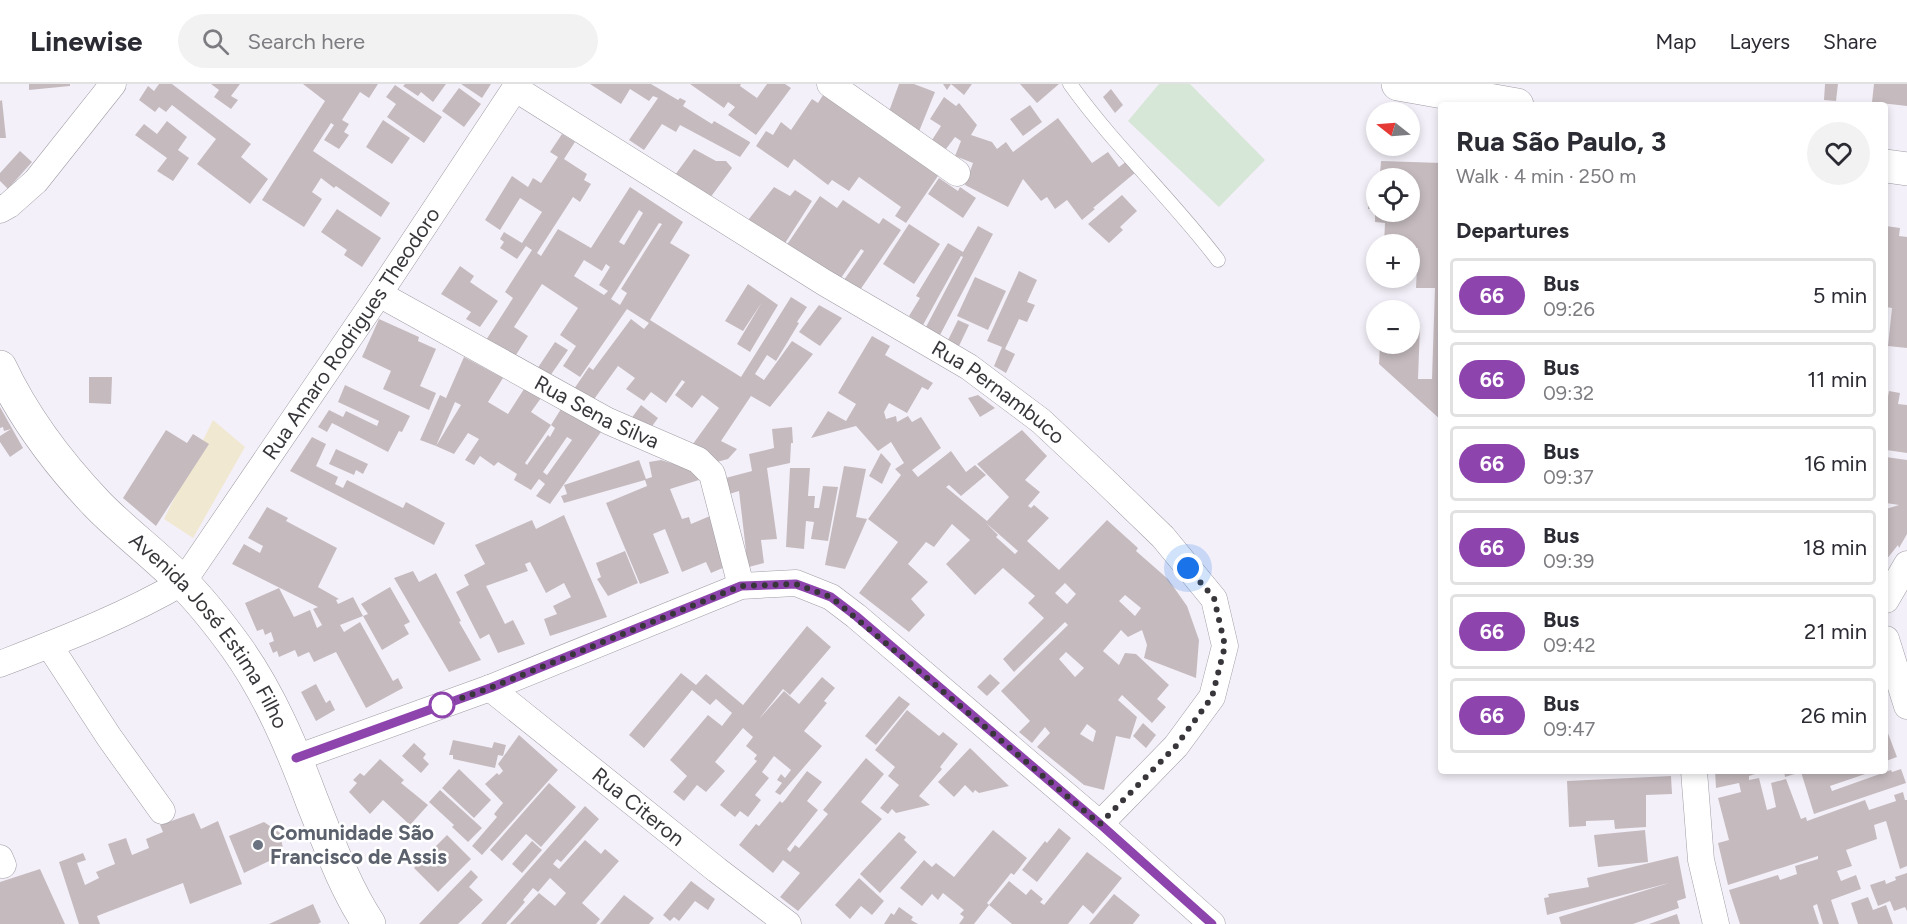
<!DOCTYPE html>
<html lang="en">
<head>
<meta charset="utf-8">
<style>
	:root { --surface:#fff; --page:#f2f2f3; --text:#2b2b33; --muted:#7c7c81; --line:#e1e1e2 }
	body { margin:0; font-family:Figtree,sans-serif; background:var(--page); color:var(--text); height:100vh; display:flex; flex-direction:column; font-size:22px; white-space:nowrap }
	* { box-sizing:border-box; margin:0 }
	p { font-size:20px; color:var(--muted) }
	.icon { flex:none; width:33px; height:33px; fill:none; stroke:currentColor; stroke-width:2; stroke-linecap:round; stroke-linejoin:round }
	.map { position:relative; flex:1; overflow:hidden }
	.panel { position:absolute; left:1438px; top:18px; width:450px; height:672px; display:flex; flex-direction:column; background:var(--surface); border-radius:6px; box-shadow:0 3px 9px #0003 }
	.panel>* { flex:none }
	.badge { padding:0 12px; border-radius:20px; font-size:21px; line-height:39px }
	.needle { width:39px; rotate:287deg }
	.buttons { position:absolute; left:1366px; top:18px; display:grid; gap:12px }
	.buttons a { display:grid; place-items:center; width:54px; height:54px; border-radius:50%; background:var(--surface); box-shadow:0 3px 9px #0003; font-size:30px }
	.you { position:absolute; width:30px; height:30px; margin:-15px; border:4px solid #fff; border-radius:50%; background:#1a73e8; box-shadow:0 0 0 9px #1a73e833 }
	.map>.badge { position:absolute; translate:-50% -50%; box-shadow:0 0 0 3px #fff }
	h2 { padding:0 18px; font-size:22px; line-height:54px }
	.round { display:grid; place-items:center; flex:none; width:63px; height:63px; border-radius:32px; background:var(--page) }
	.head { display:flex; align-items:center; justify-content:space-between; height:102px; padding:0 18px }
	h1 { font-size:28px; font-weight:700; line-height:45px }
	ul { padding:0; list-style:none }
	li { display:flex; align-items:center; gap:18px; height:75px; margin:0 12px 9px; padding:0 6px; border:3px solid var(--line); border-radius:6px }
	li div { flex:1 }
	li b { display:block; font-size:22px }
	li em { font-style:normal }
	li .badge { min-width:66px; font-weight:700; text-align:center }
	header { display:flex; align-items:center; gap:36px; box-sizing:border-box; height:84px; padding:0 30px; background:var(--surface); border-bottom:2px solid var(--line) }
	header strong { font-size:28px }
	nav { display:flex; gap:33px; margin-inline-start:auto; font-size:21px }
	.search { width:420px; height:54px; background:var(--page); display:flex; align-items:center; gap:15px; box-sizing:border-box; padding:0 21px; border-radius:33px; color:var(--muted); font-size:22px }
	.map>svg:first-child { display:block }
</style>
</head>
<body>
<header>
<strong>Linewise</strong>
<div class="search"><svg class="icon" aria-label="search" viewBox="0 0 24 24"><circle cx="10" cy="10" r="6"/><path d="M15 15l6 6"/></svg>Search here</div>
<nav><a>Map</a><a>Layers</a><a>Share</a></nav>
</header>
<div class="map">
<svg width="1907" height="840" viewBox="0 0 1907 840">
	<rect width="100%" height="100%" fill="#f4f0f9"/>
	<!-- commercial -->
	<polygon fill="#f1e8d2" points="213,336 245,363 193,454 164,435"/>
	<!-- green -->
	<polygon fill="#d6e6d7" points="1159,0 1190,0 1265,76 1219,123 1128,37"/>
	<!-- building -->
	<g fill="#c5bbbf" fill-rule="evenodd">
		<polygon points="29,0 70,0 70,2 29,6"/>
		<polygon points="159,0 172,0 251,60 241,73 268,95 250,120 197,80 216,55 172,21 166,28 159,23 155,28 139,16 148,2 154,7"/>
		<polygon points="211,0 240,0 231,12 238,16 231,25 214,13 219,6"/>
		<polygon points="303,0 378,0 369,14 360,8 342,36 349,40 344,48 349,51 339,65 324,56 334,41 331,39 313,67 390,119 381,133 336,102 334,104 321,94 312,108 322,115 304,143 262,116 325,17"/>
		<polygon points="405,0 446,0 433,18 421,8 418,12 403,2"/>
		<polygon points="461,0 491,0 482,14"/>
		<polygon points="590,0 651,0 678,16 680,14 686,17 683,22 712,40 714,37 750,58 750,59 740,73 680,41 676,48 662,40 644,66 629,56 658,14 653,12 649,17 630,5 621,20"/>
		<polygon points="690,0 741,0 740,2 757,14 767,0 785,0 791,4 756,51 728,31 735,23 728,18 724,24"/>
		<polygon points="899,0 914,0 935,8 918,50 888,30"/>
		<polygon points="943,0 972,0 964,11 951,0 947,6"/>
		<polygon points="1020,0 1059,0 1037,19"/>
		<polygon points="1825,0 1838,0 1836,17 1824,16"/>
		<polygon points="1874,0 1907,0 1907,22 1872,18"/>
		<polygon points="395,1 442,33 424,59 387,33 396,20 386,13"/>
		<polygon points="459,4 481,20 464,43 442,27"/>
		<polygon points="1111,5 1123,21 1115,29 1103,13"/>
		<polygon points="823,11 833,18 835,15 940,89 906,139 895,132 901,123 859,93 849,107 832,96 828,101 794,75 788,84 756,62 766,47 773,51 781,38 791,46 812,15 818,19"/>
		<polygon points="944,13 956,22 959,19 977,41 971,51 992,58 997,65 1006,58 1013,68 1058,34 1092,79 1108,68 1119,83 1127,77 1136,88 1093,124 1095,125 1082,136 1067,116 1055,125 1047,113 1041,117 1023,95 1008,123 965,101 973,79 955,72 961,57 955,53 946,65 932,56 941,42 930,35"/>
		<polygon points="2,16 6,54 0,54 0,17"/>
		<polygon points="1030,21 1042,38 1023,52 1010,35"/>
		<polygon points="383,36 410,54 392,80 366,63"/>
		<polygon points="167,37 187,53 178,66 189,74 173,97 157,87 167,74 135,51 144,40 157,50"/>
		<path d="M 562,50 L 575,58 L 564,75 L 587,90 L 584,96 L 591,100 L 580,118 L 573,113 L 537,169 L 541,172 L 558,145 L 591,164 L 630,103 L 683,138 L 670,159 L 690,171 L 650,236 L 741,293 L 791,213 L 807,223 L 797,238 L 799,239 L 776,277 L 767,271 L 755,290 L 764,296 L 792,257 L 813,270 L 770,323 L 751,312 L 721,357 L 737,365 L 728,375 L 713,379 L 690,364 L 719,324 L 702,311 L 692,324 L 675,311 L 685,298 L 682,296 L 666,319 L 651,308 L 644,317 L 626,305 L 635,294 L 618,282 L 592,318 L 574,305 L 589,283 L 593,286 L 631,235 L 644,245 L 649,239 L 627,225 L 580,293 L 563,282 L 576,262 L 560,251 L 578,224 L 542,200 L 514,243 L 528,252 L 514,274 L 486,256 L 513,214 L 505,208 L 532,166 L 526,162 L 517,175 L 500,164 L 504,158 L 500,155 L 504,148 L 522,159 L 542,128 L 520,114 L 500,146 L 485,136 L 512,92 L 528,103 L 533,94 L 541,99 L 558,73 L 550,68 ZM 639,126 L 643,129 L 624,161 L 619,158 ZM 659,139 L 662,140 L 621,205 L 627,209 L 620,221 L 611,215 ZM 584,176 L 602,187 L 606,180 L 610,183 L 599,201 L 608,207 L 604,211 L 574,192 Z"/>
		<polygon points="694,65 716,77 726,77 732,84 710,114 675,91"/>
		<polygon points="20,67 32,78 8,105 0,97 0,89"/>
		<polygon points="1381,77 1442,79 1442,337 1379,280 1380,260 1410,260 1410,241 1420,241 1418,295 1432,295 1435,204 1416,204 1418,164 1410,164 1410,160 1384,160 1385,139 1375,138 1375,128 1410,128 1410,94 1387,94 1387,90 1380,90"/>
		<polygon points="939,94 958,107 960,103 976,114 963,134 928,110"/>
		<polygon points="774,103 790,112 795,106 812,117 782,164 745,140"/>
		<polygon points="1122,111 1137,127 1120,143 1123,146 1109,159 1088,140"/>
		<polygon points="820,112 837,124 843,116 879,140 883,134 901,146 860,206 844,196 864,167 861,165 841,194 786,162"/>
		<polygon points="1369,112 1377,112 1377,125 1368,125"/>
		<polygon points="337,125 381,154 362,183 344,171 347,166 321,148"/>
		<polygon points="909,140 940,160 914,200 883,180"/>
		<polygon points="978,142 993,150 940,251 926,243 963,173 961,172 923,241 909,232 920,214 916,212 948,159 963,168"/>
		<polygon points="1886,142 1900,144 1899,152 1907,153 1907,264 1888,262 1892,224 1886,223"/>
		<polygon points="460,182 474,192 470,198 498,217 480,243 466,235 471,228 441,210"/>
		<polygon points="1019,187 1037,196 1027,218 1035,221 1027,238 1019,235 1005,265 1015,270 1006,289 994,282 1002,263 987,257"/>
		<polygon points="975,193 1006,207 988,246 957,232"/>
		<polygon points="748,200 778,221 750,268 737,260 762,218 743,247 725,237"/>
		<polygon points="819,221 842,234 820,262 799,248"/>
		<polygon points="379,235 419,253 418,257 436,265 420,302 436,309 429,326 383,305 391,287 362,273"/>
		<polygon points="958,236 969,241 959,262 948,256"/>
		<path d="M 872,252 L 890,262 L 885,271 L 933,299 L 928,306 L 922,303 L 907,329 L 889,319 L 884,328 L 886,335 L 896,332 L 897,338 L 908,332 L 912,338 L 921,333 L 941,364 L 912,386 L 918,393 L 951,367 L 966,388 L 975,381 L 986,391 L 961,412 L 949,401 L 946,403 L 987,437 L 1009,413 L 977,380 L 1022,346 L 1047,372 L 1025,396 L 1040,408 L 1028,422 L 1031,424 L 1034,421 L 1049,434 L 1027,457 L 1059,486 L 1107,436 L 1138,464 L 1136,467 L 1168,495 L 1187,522 L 1199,556 L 1196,594 L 1144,574 L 1147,561 L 1142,546 L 1128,553 L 1121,546 L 1103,567 L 1119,581 L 1125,569 L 1136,570 L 1169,601 L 1157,615 L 1166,623 L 1152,639 L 1122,611 L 1118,616 L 1137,633 L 1130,655 L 1116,652 L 1104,706 L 1084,701 L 1037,663 L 1050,649 L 1045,643 L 1032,659 L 1019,648 L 1030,637 L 1001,607 L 1068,541 L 1065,538 L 1014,588 L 1003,575 L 1044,534 L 1028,519 L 1035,512 L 1003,484 L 975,511 L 946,480 L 970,456 L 952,440 L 934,463 L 926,458 L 908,480 L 928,498 L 911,515 L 925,531 L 909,548 L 859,509 L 898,458 L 868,435 L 901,391 L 895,385 L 904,379 L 891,358 L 878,367 L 856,342 L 811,354 L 828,327 L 846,337 L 856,320 L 838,309 ZM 986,439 L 1018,467 L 1015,470 L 996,453 L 998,451 ZM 1065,499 L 1076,510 L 1067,520 L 1055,509 ZM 1125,511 L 1141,524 L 1135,532 L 1119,517 ZM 1066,568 L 1084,584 L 1075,593 L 1059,575 ZM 1087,640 L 1096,647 L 1093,658 L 1080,650 Z"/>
		<polygon points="555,258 568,266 550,292 537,285"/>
		<path d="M 464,273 L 503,294 L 488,318 L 508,330 L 524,305 L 541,314 L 531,328 L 551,341 L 525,379 L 527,381 L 548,351 L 550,353 L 555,344 L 551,341 L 561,325 L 601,348 L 550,420 L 536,412 L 545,400 L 539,395 L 531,406 L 514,396 L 517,390 L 498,378 L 494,382 L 480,372 L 474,381 L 465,376 L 479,355 L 468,349 L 454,370 L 436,362 L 461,321 L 455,318 L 436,362 L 420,356 L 440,311 L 446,314 ZM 567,353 L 572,356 L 547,391 L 543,388 Z"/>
		<polygon points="89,293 112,293 111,320 89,319"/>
		<polygon points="345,301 410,332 402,348 399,347 388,368 332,339 327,348 318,343 329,326 343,333 346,327 377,342 379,337 338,318"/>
		<polygon points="1889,307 1900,309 1898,320 1907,321 1907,369 1886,366 1886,318 1887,318"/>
		<polygon points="978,311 995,324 980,333 968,314"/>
		<polygon points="641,321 658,334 645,352 628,339"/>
		<polygon points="0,323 23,364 10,373 0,358 0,352 11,345 4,347 3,343 0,344"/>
		<polygon points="792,343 793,359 791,359 790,379 767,384 777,455 761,456 764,479 745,484 740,469 746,467 739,407 723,412 718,396 752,387 749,370 774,364 772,345"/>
		<polygon points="166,346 187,359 193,350 209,360 156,442 123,414"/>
		<polygon points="312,353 326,360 316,382 338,393 335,400 343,404 347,396 403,424 406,418 445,439 434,461 290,387"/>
		<polygon points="336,365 368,380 363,390 356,386 354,391 329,380"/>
		<polygon points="881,369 891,380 882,400 869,392"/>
		<polygon points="1886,373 1907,376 1907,450 1899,464 1898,461 1886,476 1886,425 1899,421 1886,419"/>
		<polygon points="639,376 646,395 652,393 649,378 661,376 684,383 691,381 699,396 670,405 682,435 689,433 691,440 710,432 725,483 711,489 706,478 682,488 665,445 653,450 669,489 640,500 606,419 647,402 645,396 564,419 561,412 567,410 564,401"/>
		<polygon points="844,382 866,385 856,433 867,435 845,485 825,481"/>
		<polygon points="790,384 810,384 808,412 815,412 814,424 819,424 823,402 838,403 828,457 811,455 814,438 806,437 804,465 786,463"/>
		<polygon points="267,423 288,434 286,437 337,464 318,503 339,515 336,516 338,520 353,513 363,532 368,530 361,520 390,503 410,538 404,541 409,550 382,566 363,532 340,541 344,548 360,538 393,597 398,594 403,604 366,624 336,568 314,578 309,568 298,573 295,566 279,573 277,567 273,569 269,559 274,557 271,548 265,551 263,545 257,547 245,519 279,504 294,533 310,526 317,544 322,541 313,525 318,523 232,480 244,460 260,469 263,462 248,454"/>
		<polygon points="564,431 607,533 550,552 544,535 557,530 553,522 571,513 564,499 546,509 530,478 525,480 528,487 486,502 505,540 513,536 525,560 498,569 489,550 480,555 456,508 469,501 464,491 485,480 475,461 532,436 536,445"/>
		<polygon points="625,467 638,499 608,512 597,495 601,493 596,479"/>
		<polygon points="413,487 419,498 436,489 461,537 459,538 481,576 449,588 394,494"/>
		<polygon points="807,542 831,563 790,611 783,605 759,635 784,607 799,620 822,593 835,604 824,617 827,619 804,647 822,662 780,711 775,708 782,699 777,696 781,690 785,694 791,686 774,672 762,688 769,694 755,711 761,716 748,733 740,727 735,733 720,721 757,677 754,675 757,671 746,662 753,653 743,644 715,678 725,687 706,708 697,701 684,717 673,708 687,692 670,676 708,631 722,642 732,629 716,615 710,621 692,606 644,664 629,651 681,589 696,601 706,590 743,621"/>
		<polygon points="990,590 1000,599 987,612 977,603"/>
		<polygon points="316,600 326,619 330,616 335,626 316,637 301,608"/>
		<polygon points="899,612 910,620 876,661 865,652"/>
		<polygon points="907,626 939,652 943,648 958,660 940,683 942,685 919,712 930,721 896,729 892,725 888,730 880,724 899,701 888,692 895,683 875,666"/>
		<polygon points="1143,639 1156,651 1146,664 1133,652"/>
		<polygon points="1886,644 1897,673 1886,677"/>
		<polygon points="519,651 558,686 482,771 472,762 497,733 494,730 503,719 485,700 497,689 499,691 503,687 498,680"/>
		<polygon points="453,656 492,664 494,658 506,661 503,672 498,671 495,684 453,675 453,671 449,671"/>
		<polygon points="414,659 426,670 423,674 429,680 421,689 402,672"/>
		<polygon points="970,664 1009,702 979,709 975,706 973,709 965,701 954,713 938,698"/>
		<polygon points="866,674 884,690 861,718 882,735 798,827 780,813 800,789 783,776 773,789 739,761 756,740 759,742 780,717 782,719 785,716 807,687 822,698 807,717 818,726 787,765 790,768 795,761 799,764 828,730 823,726"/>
		<polygon points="380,675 404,696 401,699 428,721 410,741 383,716 370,730 349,708 357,699 353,696 360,689 364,692"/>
		<polygon points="459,685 491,716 474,734 442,704"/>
		<polygon points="1901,685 1906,699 1814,730 1801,688 1785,693 1784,687 1874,687 1830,702 1832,707 1891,686 1892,688"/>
		<polygon points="1715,687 1764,687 1749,692 1749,696 1759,694 1767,726 1776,723 1771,699 1786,695 1801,735 1806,733 1807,737 1865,716 1869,726 1896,717 1894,711 1903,708 1905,716 1907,716 1907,782 1900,785 1886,737 1874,741 1877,755 1846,766 1852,782 1837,787 1841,797 1856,791 1861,805 1831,816 1839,840 1823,840 1817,820 1813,822 1819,840 1740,840 1729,806 1778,791 1780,796 1797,790 1795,782 1818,775 1818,772 1728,801 1718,759 1729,756 1718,714 1741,708 1739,699 1716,704"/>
		<polygon points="1671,692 1672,710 1646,711 1646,743 1615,745 1614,736 1586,737 1586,742 1569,743 1567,697"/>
		<polygon points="549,699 576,723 541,763 526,750 502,777 490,766"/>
		<polygon points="440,706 482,744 468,758 452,743 454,741 429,718"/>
		<polygon points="585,722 599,735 561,778 557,775 553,780 559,785 585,756 601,770 605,765 619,777 582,819 600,835 596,840 510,840 539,809 555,822 566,809 550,794 538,808 533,804 523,816 525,818 506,840 481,840"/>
		<polygon points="194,729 201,745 218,737 242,800 190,820 183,799 97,832 100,840 79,840 59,778 83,769 86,776 77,779 85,801 99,794 96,788 115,780 108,760 126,754 132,771 149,764 146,755 163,748 160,741"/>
		<polygon points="264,738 280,749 284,770 244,789 229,752"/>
		<polygon points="1059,744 1071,754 1037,798 1022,786 1045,757 1047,759"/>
		<polygon points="993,746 1027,774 1014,791 1011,789 987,819 989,821 1009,797 1026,811 1031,805 1043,815 1040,818 1044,821 1087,768 1122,794 1093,830 1083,821 1068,840 1012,840 989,821 974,840 959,840 964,833 960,830 964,826 943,809 938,816 932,810 922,822 900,804 924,776 932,783 936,779 954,793"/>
		<polygon points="1645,746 1648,778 1598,783 1594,751"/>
		<polygon points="899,748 906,753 904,756 917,768 880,809 860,790"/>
		<polygon points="447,751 471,775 438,808 414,784"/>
		<polygon points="532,757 542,766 522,789 512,780"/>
		<polygon points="1678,772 1686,814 1677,817 1679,824 1633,840 1561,840 1559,833 1669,799 1547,831 1544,814 1549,813 1548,810 1589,803 1587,794"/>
		<polygon points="40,785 65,840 0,840 0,798"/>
		<polygon points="471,786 478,793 469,803 483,816 458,840 419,840"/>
		<polygon points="1907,789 1907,827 1905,823 1894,827 1890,817 1878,822 1870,801 1885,796 1886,800 1896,796 1895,793"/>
		<polygon points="859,794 884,817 872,831 861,822 850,835 835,821"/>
		<polygon points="691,797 715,815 708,826 695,817 679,837 674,833 670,837 663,831"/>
		<polygon points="1114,810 1140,831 1133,840 1089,840"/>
		<polygon points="624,811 654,834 649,840 600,840"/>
		<polygon points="1868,813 1873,826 1886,821 1893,840 1858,840 1851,819"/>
		<polygon points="313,820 321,838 318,840 269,840"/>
		<polygon points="899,823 913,833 911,836 918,840 884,840 891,829 894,831"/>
		<polygon points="1677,830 1680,840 1649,840"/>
	</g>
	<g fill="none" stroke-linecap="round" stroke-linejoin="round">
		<defs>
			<path id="service" d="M 1070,0 C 1115,63 1172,115 1218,176"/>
			<g id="minor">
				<polyline points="830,0 957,89"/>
				<path id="s1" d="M 516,5 L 825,199 L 969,283 L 1041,337 L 1104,396 L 1163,453 L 1214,515 L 1225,562 L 1212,613 L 1176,662 L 1100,740"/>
				<polyline points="0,126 9,121 36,97 113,0"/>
				<path id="s2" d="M 379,210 L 608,337 L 698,376 L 712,390 L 741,502"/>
				<polyline points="1886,516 1907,480"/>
				<polyline points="1886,555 1907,622"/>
				<polyline points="49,561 109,653 162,727"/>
				<path id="s3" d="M 0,580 C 62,556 125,532 183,498 L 379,210 L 518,0"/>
				<path id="s4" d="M 490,604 L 717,786 L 788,840"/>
				<polyline points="296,674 490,604 741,502 796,499 831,513 856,532 1100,740 1212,840"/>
				<polyline points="1694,687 1701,776 1716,840"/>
				<polyline points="0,774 3,781"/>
			</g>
			<g id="tertiary">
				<path id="s5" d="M 0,283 C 24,334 58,379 97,420 C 124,448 156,471 184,500 C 203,519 220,541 236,563 C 269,609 292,663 312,717 C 329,759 344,802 369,840"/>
			</g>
			<g id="primary">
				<polyline points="1398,0 1517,21"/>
				<polyline points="1886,82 1907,85"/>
			</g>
		</defs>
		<!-- service casing -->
		<use href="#service" stroke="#a09ca4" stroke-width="15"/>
		<!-- minor casing -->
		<use href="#minor" stroke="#a09ca4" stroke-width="27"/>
		<!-- tertiary casing -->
		<use href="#tertiary" stroke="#a09ca4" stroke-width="34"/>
		<!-- primary casing -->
		<use href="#primary" stroke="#a09ca4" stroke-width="34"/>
		<!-- service -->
		<use href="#service" stroke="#fff" stroke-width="14"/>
		<!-- minor -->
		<use href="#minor" stroke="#fff" stroke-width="26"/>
		<!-- tertiary -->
		<use href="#tertiary" stroke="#fff" stroke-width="33"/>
		<!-- primary -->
		<use href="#primary" stroke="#fff" stroke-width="33"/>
	</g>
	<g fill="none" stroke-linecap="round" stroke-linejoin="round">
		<defs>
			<polyline id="line" points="296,674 490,604 741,502 796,500 831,513 856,532 1100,740 1212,840"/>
		</defs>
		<!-- line casing -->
		<use href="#line" stroke="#fff" stroke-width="14"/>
		<!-- line -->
		<use href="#line" stroke="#8e44ad" stroke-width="9"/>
		<!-- walk -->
		<polyline stroke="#38363a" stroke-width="6" stroke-dasharray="0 10.8" points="442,621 490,604 741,502 796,500 831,513 1100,740 1176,662 1212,613 1225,562 1214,514 1188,484"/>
	</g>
	<!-- markers -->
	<circle fill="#fff" stroke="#8e44ad" stroke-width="3" cx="442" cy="621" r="12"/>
	<circle fill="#6b7280" stroke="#fff" stroke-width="2" cx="258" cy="761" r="6"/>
	<g text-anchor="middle" stroke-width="5" stroke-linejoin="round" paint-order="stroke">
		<!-- street labels -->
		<g font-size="21" fill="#38363a" stroke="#fff">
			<text dy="7" stroke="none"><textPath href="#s3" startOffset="501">Rua Amaro Rodrigues Theodoro</textPath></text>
			<text dy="7" stroke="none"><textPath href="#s1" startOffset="570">Rua Pernambuco</textPath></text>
			<text dy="7" stroke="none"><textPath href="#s2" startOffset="248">Rua Sena Silva</textPath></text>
			<text dy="7" stroke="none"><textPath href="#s5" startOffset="339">Avenida José Estima Filho</textPath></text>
			<text dy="7" stroke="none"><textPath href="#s4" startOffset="190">Rua Citeron</textPath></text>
		</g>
		<!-- worship labels -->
		<g font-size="21" font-weight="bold" fill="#5b616d" stroke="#fff" text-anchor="start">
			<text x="270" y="756">Comunidade São<tspan x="270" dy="24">Francisco de Assis</tspan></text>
		</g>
	</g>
</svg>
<div class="buttons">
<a><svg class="needle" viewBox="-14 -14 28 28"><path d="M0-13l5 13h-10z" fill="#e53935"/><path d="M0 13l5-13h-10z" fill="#7c7c81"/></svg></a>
<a><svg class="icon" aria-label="locate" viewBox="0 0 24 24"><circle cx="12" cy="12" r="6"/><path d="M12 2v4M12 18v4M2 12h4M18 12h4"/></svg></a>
<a>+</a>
<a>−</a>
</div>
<div class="you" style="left:1188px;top:484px"></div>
<section class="panel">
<div class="head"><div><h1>Rua São Paulo, 3</h1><p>Walk · 4 min · 250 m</p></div><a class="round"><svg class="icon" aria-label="heart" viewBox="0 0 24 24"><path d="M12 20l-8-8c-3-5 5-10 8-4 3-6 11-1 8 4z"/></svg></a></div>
<h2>Departures</h2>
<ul>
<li><span class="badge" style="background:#8e44ad;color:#fff">66</span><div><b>Bus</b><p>09:26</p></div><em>5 min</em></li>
<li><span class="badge" style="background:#8e44ad;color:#fff">66</span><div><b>Bus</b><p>09:32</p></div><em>11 min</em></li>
<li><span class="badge" style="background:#8e44ad;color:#fff">66</span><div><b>Bus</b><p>09:37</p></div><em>16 min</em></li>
<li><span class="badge" style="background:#8e44ad;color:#fff">66</span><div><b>Bus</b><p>09:39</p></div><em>18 min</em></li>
<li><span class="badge" style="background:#8e44ad;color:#fff">66</span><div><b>Bus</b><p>09:42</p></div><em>21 min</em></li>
<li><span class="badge" style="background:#8e44ad;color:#fff">66</span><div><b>Bus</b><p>09:47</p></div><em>26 min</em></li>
</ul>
</section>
</div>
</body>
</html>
